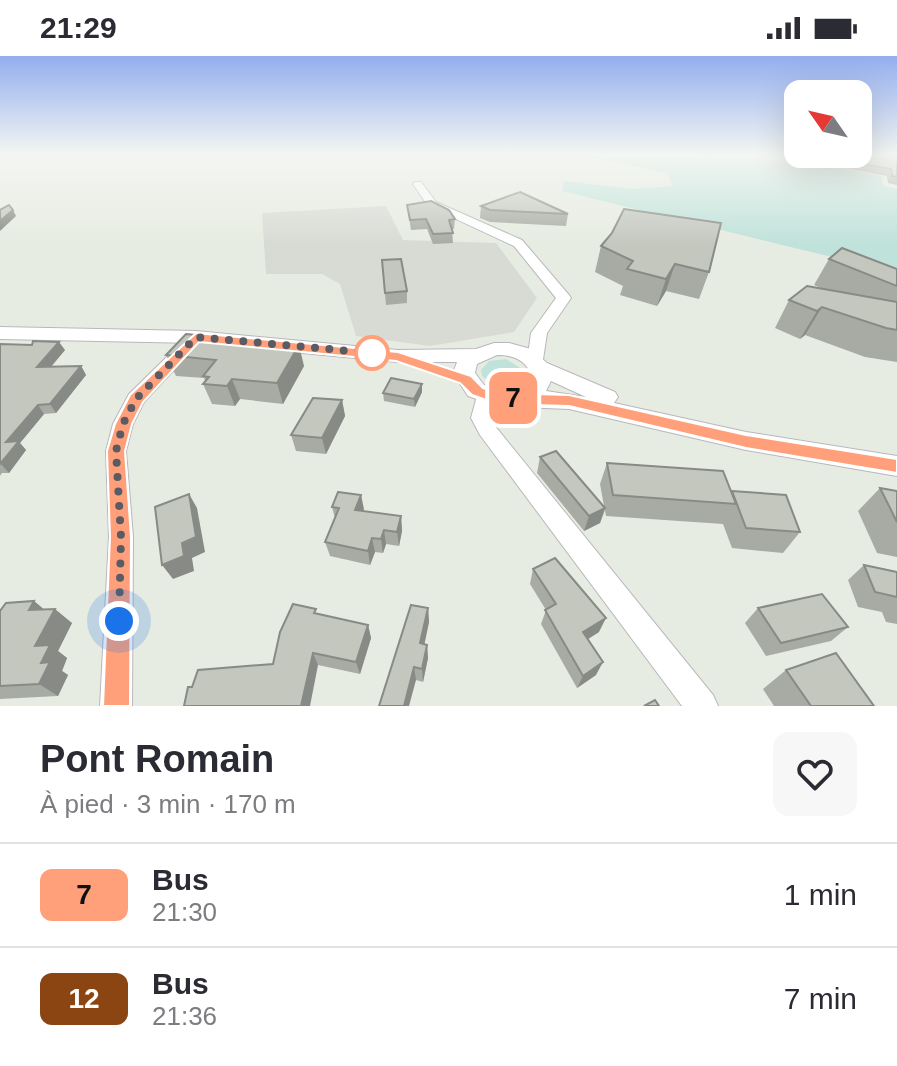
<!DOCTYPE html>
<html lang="fr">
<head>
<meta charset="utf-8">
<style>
	:root { --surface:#fff; --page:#f7f7f7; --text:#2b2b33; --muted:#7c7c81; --line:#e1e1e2 }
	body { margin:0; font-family:Helvetica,sans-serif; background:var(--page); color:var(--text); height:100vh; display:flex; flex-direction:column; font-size:30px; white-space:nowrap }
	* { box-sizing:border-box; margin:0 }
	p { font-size:26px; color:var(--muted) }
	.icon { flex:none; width:44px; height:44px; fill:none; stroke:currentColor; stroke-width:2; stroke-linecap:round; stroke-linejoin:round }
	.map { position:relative; height:650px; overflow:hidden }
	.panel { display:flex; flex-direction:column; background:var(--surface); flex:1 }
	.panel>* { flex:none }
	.badge { padding:0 16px; border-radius:12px; font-size:28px; line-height:52px }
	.needle { width:52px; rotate:304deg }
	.tools { position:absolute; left:784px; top:24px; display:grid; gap:16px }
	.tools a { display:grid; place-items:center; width:88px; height:88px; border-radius:16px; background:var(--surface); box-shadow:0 8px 32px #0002; font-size:40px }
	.you { position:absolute; width:40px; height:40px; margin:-20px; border:6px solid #fff; border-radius:50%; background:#1a73e8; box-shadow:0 0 0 12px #1a73e833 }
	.map>.badge { position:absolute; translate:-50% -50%; box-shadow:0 0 0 4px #fff }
	.round { display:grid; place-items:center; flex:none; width:84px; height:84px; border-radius:16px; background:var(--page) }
	.summary { display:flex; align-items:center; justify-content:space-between; height:136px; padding:0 40px }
	h1 { font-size:38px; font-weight:600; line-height:60px }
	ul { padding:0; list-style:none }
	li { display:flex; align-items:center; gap:24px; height:104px; padding:0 40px; border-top:2px solid var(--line) }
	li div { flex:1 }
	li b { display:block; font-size:30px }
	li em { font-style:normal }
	li .badge { min-width:88px; font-weight:700; text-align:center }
	.status { display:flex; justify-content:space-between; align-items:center; height:56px; padding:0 40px; background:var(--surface); direction:ltr }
	.status svg { height:22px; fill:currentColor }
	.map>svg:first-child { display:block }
</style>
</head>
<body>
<div class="status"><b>21:29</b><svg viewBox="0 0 49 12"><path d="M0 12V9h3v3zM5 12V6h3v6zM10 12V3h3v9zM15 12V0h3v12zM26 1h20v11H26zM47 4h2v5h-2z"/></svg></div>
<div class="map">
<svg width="897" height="650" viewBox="0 0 897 650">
	<rect width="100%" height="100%" fill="#e7ece2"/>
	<!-- industrial -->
	<polygon fill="#d7dbd4" points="386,150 403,184 496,187 537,242 514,276 430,290 356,280 340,228 322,218 266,218 262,157"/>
	<!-- green -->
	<g fill="#bfe2da">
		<polygon points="575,98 683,98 778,105 790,102 882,120 883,130 897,133 897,217 562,135 564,125 633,133 673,130 667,117"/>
		<polygon points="506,303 525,315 521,326 495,330 482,320 481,314 489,305"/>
	</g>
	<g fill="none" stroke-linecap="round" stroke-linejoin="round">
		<defs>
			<g id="minor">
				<polygon points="415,126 421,126 436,146 522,184 569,239 571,242 547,277 542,310 530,310 527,306 531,277 556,242 514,190 428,150 413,128"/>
				<polygon points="188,285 196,290 144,346 133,368 126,395 133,481 132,650 100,650 109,481 106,395 113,368 129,338 182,286"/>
				<polygon points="486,334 495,340 491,362 495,370 713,639 718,650 682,650 480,379 471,362 477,340"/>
			</g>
			<path id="tertiary" d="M 0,271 L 196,275 L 398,294 L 476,293 L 494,287 L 509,287 L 531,293 L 547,307 L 615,336 L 618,341 L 614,347 L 746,376 L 897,400 L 897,420 L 746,394 L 569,353 L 496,350 L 468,340 L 453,317 L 457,306 L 398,306 L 196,287 L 0,283 ZM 497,299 C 512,299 525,303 531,318 L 527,328 L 507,335 L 484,329 L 475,317 L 477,308 ZM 551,325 L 586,341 L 546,335 Z"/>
		</defs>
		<!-- minor casing -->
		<use href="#minor" stroke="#b9b7bd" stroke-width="2"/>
		<!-- tertiary casing -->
		<use href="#tertiary" stroke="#b9b7bd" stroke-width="2"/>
		<!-- minor -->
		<use href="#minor" fill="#fff" fill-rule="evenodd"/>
		<!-- tertiary -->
		<use href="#tertiary" fill="#fff" fill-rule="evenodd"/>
	</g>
	<!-- wall -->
	<g fill="#a8aba3">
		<polygon points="695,98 716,98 715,101"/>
		<polygon points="832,98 897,100 897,129 888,127 887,120 826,108"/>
		<polygon points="407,149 455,163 454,173 452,173 453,187 433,188 427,173 411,174"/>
		<polygon points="481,150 568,158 566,170 490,166 480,162"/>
		<polygon points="601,190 709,216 699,243 666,235 657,250 620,239 623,230 595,216"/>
		<polygon points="829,203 897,213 897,306 865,301 805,279 800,283 775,272 789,244 821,232 814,229"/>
		<polygon points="382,204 407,235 407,247 386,249"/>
		<polygon points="0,288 65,294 51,311 81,310 86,319 56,357 44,358 20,387 26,394 9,417 2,417 0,420"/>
		<polygon points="166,299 304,310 283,348 240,343 235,350 212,348 203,328 205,325 204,322 176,320"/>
		<polygon points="422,328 422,336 415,351 384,345 383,337"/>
		<polygon points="342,344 345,360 326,398 296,395 291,379"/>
		<polygon points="540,401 604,450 600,428 607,407 731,436 800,476 783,497 732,492 723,468 606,460 605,454 600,467 584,475 537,417"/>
		<polygon points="880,432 897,435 897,501 877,497 858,455"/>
		<polygon points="361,439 363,455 401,460 402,475 399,490 386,488 383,497 375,496 370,509 330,500 325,486 335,462 332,451"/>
		<polygon points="864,509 897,516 897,568 886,566 882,556 858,551 848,524"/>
		<polygon points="533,513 599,576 588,583 596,619 577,632 541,568 546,554 530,528"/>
		<polygon points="34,545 44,554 72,567 58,595 67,602 62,615 68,619 58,640 0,643 0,555"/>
		<polygon points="428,552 429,566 424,588 427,589 428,602 423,626 416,624 379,650"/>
		<polygon points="758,552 848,571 831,585 766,600 745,567"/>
		<polygon points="318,558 368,569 371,582 360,618 318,609 192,631 273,608"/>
		<polygon points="786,614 874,650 774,650 763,633"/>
	</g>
	<!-- shaded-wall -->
	<g fill="#888b85">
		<polygon points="13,154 16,160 0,175 0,165"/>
		<polygon points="675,208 666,235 657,250 666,223"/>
		<polygon points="822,251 805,279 800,283 817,255"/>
		<polygon points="59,286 65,294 43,320 37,311"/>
		<polygon points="299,289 304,310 283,348 277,327"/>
		<polygon points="81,310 86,319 56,357 50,348"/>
		<polygon points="232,323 240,343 235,350 227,330"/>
		<polygon points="422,328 422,336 415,351 414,343"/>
		<polygon points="342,344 345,360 326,398 322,382"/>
		<polygon points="38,349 44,358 20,387 26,394 9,417 1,408 6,386"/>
		<polygon points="189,438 197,452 205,496 192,502 194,515 173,523 162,509 182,487"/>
		<polygon points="361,439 364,453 358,468 355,454"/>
		<polygon points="605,452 600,467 584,475 589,460"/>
		<polygon points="401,460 402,475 399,490 397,476"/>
		<polygon points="384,474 386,488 383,497 381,483"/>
		<polygon points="372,482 375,496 370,509 368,495"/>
		<polygon points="34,545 52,560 29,554"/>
		<polygon points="428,552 429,566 422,600 420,587"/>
		<polygon points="55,553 72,567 58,595 67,602 62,615 68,619 58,640 39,628 41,607 35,590"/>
		<polygon points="606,562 599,576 577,590 583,576"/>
		<polygon points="368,569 371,582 360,618 356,606"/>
		<polygon points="427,589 428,602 423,626 422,613"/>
		<polygon points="313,597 318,609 310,650 301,650"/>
		<polygon points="603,606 596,619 577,632 583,620"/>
		<polygon points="414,611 416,624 409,650 404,650"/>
	</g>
	<!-- building -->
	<g fill="#c3c7be" stroke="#888b85" stroke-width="2">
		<polygon points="832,98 886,98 897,100 897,121 892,120 891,113 830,102"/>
		<polygon points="520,136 568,158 490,154 481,150"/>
		<polygon points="431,145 449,154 455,163 449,164 453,177 433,178 426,163 410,164 407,149"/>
		<polygon points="9,149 13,154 0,165 0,154"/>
		<polygon points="624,153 721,167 709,216 675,208 666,223 627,213 633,205 601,190 612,177"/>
		<polygon points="842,192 897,213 897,230 829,203"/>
		<polygon points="401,203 407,235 385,237 382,204"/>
		<polygon points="807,230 897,246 897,274 886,272 822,251 817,255 789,244"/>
		<polygon points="186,278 299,289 277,327 232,323 227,330 203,328 209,321 203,320 216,304 166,299"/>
		<polygon points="33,285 59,286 37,311 81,310 50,348 38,349 6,386 19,385 0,408 0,288 32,289"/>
		<polygon points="391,322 422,328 414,343 383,337"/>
		<polygon points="313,342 342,344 322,382 291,379"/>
		<polygon points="556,395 605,452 589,460 540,401"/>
		<polygon points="607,407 723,415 736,448 613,439"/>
		<polygon points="880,432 897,435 897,466"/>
		<polygon points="732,435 786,439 800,476 746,472"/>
		<polygon points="338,436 361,439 355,454 401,460 397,476 384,474 381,483 372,482 368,495 325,486 339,452 332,451"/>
		<polygon points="189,438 196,481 182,487 184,500 162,509 155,451"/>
		<polygon points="555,502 606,562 583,576 603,606 583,620 545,554 556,548 533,513"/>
		<polygon points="864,509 897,516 897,541 875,536"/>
		<polygon points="822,538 848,571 781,587 758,552"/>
		<polygon points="34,545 29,554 55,553 35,590 50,589 41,607 50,606 39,628 0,630 0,555 6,547"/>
		<polygon points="293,548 316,553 314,557 368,569 356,606 313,597 301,650 184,650 188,631 192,631 198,614 273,608 280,576"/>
		<polygon points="411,549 428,552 420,587 427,589 422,613 414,611 404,650 379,650"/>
		<polygon points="836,597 874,650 811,650 786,614"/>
		<polygon points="655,644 659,650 644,650"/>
	</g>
	<!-- sky -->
	<linearGradient id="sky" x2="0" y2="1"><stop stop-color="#93aeef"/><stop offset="0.52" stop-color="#f4f6f2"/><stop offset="1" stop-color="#f4f6f2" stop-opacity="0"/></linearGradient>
	<rect width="897" height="189" fill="url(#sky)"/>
	<!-- line -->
	<polygon fill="#ffa07a" stroke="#fff" stroke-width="2" points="196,277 398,296 471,320 483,332 499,337 569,339 746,379 897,403 897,417 746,392 569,350 498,348 472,339 460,327 396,305 199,286 143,346 132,368 125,395 131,481 130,650 103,650 110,481 107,395 115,368 130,339"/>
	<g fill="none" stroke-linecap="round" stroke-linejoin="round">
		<!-- walk -->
		<polyline stroke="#5c5a62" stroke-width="8" stroke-dasharray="0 14.4" points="119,565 121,481 116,395 123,368 136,343 196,281 372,297"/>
	</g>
	<!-- markers -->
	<circle fill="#fff" stroke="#ffa07a" stroke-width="4" cx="372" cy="297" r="16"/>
</svg>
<div class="tools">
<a><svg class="needle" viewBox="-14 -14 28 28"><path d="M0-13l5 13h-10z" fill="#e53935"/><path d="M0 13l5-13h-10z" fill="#7c7c81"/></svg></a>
</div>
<div class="you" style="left:119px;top:565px"></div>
<b class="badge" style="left:513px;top:342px;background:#ffa07a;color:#111">7</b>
</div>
<section class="panel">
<div class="summary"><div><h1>Pont Romain</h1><p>À pied · 3 min · 170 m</p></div><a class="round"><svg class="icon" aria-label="heart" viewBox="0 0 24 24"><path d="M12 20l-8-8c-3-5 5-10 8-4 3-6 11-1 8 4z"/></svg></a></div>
<ul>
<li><span class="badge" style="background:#ffa07a;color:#111">7</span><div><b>Bus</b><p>21:30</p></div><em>1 min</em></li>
<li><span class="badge" style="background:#8b4513;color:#fff">12</span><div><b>Bus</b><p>21:36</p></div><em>7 min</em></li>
</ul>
</section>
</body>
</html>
